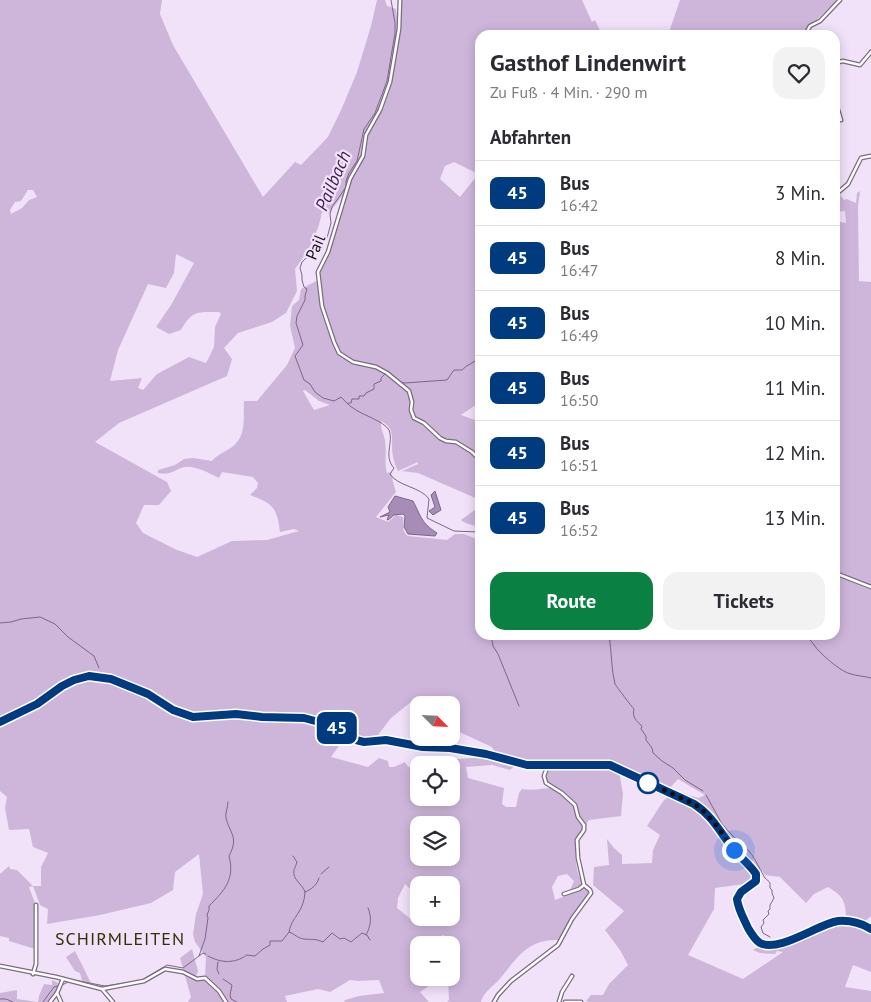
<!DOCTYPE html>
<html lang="de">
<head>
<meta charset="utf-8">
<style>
	:root { --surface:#fff; --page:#f2f2f3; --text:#2b2b33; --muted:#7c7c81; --line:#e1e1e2; --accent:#0b8043 }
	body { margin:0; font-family:"PT Sans",sans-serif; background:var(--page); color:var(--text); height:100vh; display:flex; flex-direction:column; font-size:19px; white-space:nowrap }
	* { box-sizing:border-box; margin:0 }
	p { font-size:16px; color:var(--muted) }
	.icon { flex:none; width:28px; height:28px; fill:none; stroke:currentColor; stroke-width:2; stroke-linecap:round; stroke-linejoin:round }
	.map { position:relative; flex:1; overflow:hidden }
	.panel { position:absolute; left:475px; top:30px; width:365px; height:610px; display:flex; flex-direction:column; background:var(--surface); border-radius:15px; box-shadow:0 2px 12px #0003 }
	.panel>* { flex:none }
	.badge { padding:0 10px; border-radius:8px; font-size:18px; line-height:32px }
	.needle { width:32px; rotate:114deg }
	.buttons { position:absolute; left:410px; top:696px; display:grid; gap:10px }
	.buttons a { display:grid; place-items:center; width:50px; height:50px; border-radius:10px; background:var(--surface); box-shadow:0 2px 12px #0003; font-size:25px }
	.you { position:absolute; width:25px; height:25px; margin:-12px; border:4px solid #fff; border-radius:50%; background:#1a73e8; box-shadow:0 0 0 8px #1a73e833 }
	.map>.badge { position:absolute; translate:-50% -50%; box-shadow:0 0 0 2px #fff }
	h2 { padding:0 15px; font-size:19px; line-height:45px }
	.round { display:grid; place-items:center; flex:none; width:52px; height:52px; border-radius:15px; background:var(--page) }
	.overview { display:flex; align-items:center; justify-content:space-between; height:85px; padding:0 15px }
	h1 { font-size:24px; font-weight:700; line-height:38px }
	.cta { display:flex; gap:10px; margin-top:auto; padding:10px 15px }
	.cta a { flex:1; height:58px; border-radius:15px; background:var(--accent); color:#fff; font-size:20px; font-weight:700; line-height:58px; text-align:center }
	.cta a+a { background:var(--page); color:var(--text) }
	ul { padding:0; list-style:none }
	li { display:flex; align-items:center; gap:15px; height:65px; padding:0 15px; border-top:1px solid var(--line) }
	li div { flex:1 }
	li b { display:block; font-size:19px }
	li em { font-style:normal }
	li .badge { min-width:55px; font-weight:700; text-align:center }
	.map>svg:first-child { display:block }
</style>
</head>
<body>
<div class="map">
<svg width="871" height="1002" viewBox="0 0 871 1002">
	<rect width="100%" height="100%" fill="#f1e2f9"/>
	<!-- green -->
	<g fill="#ceb6db" fill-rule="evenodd">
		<path d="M 0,0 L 162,0 L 160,14 L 173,45 L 263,197 L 295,162 L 301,165 L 328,137 L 342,108 L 357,72 L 371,26 L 377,0 L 385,0 L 387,6 L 396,9 L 398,28 L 394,52 L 398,37 L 400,0 L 582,0 L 592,22 L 595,20 L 602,35 L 480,35 L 480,175 L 454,162 L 445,166 L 440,179 L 460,197 L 476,177 L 480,178 L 480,402 L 461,415 L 475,420 L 480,425 L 480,500 L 418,473 L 402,471 L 418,464 L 418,462 L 398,471 C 395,466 392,455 392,448 C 392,435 394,428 381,421 C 380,429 384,433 385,441 C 387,452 384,462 387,473 L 391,472 L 393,482 L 396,492 L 376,517 L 388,522 L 396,515 L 403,517 C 404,524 401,531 408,536 L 447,540 L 455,534 L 464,534 L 474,538 L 480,544 L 480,635 L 835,635 L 835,574 L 869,589 L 871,588 L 871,916 L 863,923 L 846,919 C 846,901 843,896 828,887 L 814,894 L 806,903 L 780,877 L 765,875 L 762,871 L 759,882 L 715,888 L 714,909 L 688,955 L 743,979 L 783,952 L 777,951 L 775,954 L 760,953 L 753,950 C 760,945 763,947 771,946 C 776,945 781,943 786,941 C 817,932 839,912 871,931 L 871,972 L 853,965 L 845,987 L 871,991 L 871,1002 L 590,1002 L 586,1001 L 591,995 L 603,995 L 609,984 L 628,965 L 620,950 L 605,930 L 624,911 L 593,885 L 594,867 L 609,865 L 607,839 L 614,848 L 622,855 L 622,864 L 652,863 L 653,850 L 660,835 L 647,826 L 664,800 L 677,792 L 699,798 L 705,795 L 678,779 L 669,789 L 618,766 L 623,794 L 621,816 L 589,820 L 587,823 L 584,835 L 578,835 C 574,854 574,879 590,892 L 558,940 C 526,939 516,960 498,981 C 492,987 483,993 481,1002 L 447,1002 L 449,1000 L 448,978 L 451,978 L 451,945 L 448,945 L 444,935 L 435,938 L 437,945 L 419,945 L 419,978 L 440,978 L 420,992 L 429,1002 L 344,1002 L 345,1000 L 359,996 L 384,993 L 379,980 L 358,981 L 350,980 L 330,992 L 318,989 L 285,996 L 287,1002 L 188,1002 L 191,997 L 180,958 L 192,949 L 198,971 L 195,979 L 205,977 L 206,957 L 195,942 L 193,934 L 196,914 L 203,894 L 199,854 L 175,872 L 173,890 L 151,903 L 100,915 L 47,924 L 48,909 L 40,905 L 33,886 L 29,887 L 35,903 L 35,949 L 9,941 L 9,938 L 0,936 L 0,874 L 9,866 L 10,869 L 17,870 L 33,886 L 41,886 L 41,867 L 48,853 L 33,847 L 29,829 L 9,830 L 5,808 L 7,797 L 0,791 ZM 363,150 L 363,156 L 350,179 L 328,252 L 318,272 L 320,286 L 316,281 L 301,289 L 299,300 L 292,306 L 290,326 L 295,348 L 287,365 L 257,401 L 244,401 C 243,418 247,436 232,447 C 225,452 218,454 212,461 L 193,458 L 184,459 L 175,465 L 158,470 L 158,473 C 170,476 174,470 184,467 C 195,465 209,473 219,478 L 222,472 L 253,477 L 258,483 L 257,488 L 250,495 C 272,503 277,507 280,532 L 294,529 L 299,531 L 267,540 L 232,541 L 197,557 L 177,550 L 143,533 L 136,523 L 144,505 L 159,505 L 171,491 L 167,482 L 95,442 L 119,423 L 227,376 L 232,359 L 224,348 L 238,333 L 272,322 L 286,313 L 297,291 L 295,269 C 308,251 318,235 322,212 L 328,214 L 344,194 L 348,178 L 361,157 ZM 28,190 L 33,190 L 37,197 L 29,200 L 22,208 L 11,214 L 10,210 L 15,202 L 21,201 ZM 176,254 L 194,263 L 171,305 L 156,327 L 169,334 L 181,330 C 192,310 198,312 219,312 L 221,314 L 215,327 L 214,347 L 206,363 L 189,357 L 157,374 L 143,390 L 138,388 L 142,378 L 110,381 L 118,350 L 148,284 L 166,288 L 174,273 ZM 305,390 L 319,401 L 330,405 L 314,410 L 303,391 ZM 416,698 L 435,698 L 444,705 L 451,705 L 451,711 L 458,716 L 455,730 L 492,747 L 495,752 L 519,761 L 550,763 C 547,775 543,778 553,788 C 542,788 533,791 522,789 L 519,793 L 516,807 L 506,807 L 502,804 L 504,788 L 468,778 L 466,767 L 492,765 L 510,770 L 516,765 L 485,757 L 431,761 L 420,765 L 451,765 L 451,798 L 419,798 L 419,765 L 408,767 L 405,762 L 394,767 L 389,767 L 388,761 L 379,758 L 368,767 L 331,757 L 341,743 L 378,735 L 391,718 ZM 419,825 L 451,825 L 451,858 L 419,858 ZM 567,874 L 574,881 L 568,895 L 555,900 L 552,887 L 558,876 ZM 405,884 L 419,897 L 419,885 L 451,885 L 451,918 L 419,918 L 419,911 L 412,920 L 397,908 L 398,898 Z"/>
		<polygon points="680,0 837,0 801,35 668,35"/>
		<polygon points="860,191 858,206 859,281 871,282 871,586 835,572 835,221 846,223 845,211 835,212 835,194 838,192 844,200 847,199 856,203 857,193"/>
		<path d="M 480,506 L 480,528 C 474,524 466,525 461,520 Z"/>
		<polygon points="75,951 91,983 82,981 80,973 75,971 66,957"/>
		<polygon points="52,980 58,983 57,991 49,1002 0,1002 0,993 17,990 17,999 38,1002 39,996 44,984 52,985"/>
	</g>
	<!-- water -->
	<g fill="#a88cb8" stroke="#7c6688">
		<polygon points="435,491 441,510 433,515 429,511 435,507 431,495"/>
		<path d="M 395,496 L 413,501 C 421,516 421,523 437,533 L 435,536 L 408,534 L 404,527 L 405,516 L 403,514 L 394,515 L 388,520 L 387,520 L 389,515 L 380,517 L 390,512 L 388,507 Z"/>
	</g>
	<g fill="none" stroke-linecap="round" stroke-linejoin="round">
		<!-- stream -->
		<g stroke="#7c6688" stroke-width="1">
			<path d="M 391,0 L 395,23 L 395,33 L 387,81 L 375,113 L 364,129 L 357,161 L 349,173 L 346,181 L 346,187 L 332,207 L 330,214 L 331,223 L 327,238 L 302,262 L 300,268 L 302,275 L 302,280 L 304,287 L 307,289 L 305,296 L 305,300 L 297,316 L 296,323 L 303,345 L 295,356 L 304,380 L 310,384 L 315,392 L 323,398 L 334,401 L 341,397 C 345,401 348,405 353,408 C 362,415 384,421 389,430 C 394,442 383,456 394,468 L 390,474 C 397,486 421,487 429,499 L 427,518 L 454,531 L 478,532 L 480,539"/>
			<path d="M 387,372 L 388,371 L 401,382 L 405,383 L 447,380 L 454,370 L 462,370 C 467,364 475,363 480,357"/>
			<polyline points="348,403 351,403 352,399 359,399 359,396 364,396 366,393 374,389 374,384 381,381 381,378 385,374"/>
			<polyline points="480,560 478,562 477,577 480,589"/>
			<polyline points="0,623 11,622 21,619 40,617 55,624 68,637 94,656 99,668"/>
			<polyline points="491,635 493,646 498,654 519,706"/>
			<path d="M 609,635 C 612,652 611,669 615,684 C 616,686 632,707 634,709 C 632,717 636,721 642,726 L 641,729 L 646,736 L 646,740 L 652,748 L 653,753 L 662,761 L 673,768 L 685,780 L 703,791"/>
			<path d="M 805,635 C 812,640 815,648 821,653 C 828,660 842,672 851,674 C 857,676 864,676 871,678"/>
			<path d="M 706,795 L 722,824 L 742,846 C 752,849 759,869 765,878 C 767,880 769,881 770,883 L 770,888 L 772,890 L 772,893 L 774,898 L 770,905 L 770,909 L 768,911 L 769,914 L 763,920 L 764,923 L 761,927 L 763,933 L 770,937"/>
			<path d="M 293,856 L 297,862 C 296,865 295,868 294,870 C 292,880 303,884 305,892"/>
			<polyline points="321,874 329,867"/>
			<path d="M 289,932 C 291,917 304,913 305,892 C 312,889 317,885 319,878"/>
			<path d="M 366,935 C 371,926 372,917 368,908"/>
			<path d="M 199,956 L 205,939 L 208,918 L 207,915 L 209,910 L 209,906 C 225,890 235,879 229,856 C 239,837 230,834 226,818 C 225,813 228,807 228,802"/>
			<path d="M 208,956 C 221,963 234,964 247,955 L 255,956 L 263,949 L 270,945 L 270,941 L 282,941 L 289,932 C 295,934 297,938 304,939 C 311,940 314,938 323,942 L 332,933 L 340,939 L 344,938 L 351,942 L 362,933 L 367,935 L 370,940"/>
			<polyline points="218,962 217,969 219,974"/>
			<polyline points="223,979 232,985 230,995 231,999 237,1002"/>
			<polyline points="74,980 105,986 131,982"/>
			<polyline points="142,980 167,965 183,968 203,953 206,954"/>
			<polyline points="62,985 70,981"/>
			<polyline points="0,999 6,999 13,1002"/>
			<polyline points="43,1002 54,987 58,986"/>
		</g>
		<defs>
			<g id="minor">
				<polyline points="400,0 399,29 390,82 380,110 366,135 363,156 350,179 328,252 318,272 322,306 334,342 339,353 353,362 376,367 387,373 409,391 412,402 411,410 414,418 424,423 440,438 446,441 456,442 472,452 480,460"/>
				<polyline points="805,35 810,26 820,21 840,0"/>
				<polyline points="835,63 843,61 860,65 871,52"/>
				<polyline points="835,100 841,120"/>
				<polyline points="835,195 848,184 861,158 871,156"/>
				<polyline points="835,573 871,587"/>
				<polyline points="564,894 579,889 584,885"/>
				<polyline points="0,966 56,977 102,989 113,1002"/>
				<polyline points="33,974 36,964 36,905"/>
				<polyline points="102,989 144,981 165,969 183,972 197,979 205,978 219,991 226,1002"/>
				<polyline points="57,993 61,1002"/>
				<polyline points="50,1002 57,993 63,979"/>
				<polyline points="494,1002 498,995 511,981 558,945 572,919 591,893 590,890 584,885 578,858 577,840 584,830 584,825 578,817 575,805 562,793 546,783 544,776 548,765"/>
				<polyline points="559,1002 562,992 572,976"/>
				<polyline points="565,1002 581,1002"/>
			</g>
			<path id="tertiary" d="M 0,722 L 37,705 L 62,686 L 74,680 L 85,677 L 93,677 L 111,679 L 148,694 L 173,710 L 193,717 L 236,714 L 262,717 L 304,718 L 330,725 L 356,740 L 363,742 L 386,740 L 423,747 L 458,749 L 484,754 L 527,765 L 610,765 L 632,774 L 701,808 L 717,826 L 734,850 L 756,874 L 756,881 C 752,885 748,887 743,890 C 732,898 740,912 745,921 C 749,929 753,939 761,943 C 788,956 827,902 871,929"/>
		</defs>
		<!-- minor casing -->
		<use href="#minor" stroke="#7a6d81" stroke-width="5"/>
		<!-- tertiary casing -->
		<use href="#tertiary" stroke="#7a6d81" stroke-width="5.5"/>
		<!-- minor -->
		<use href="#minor" stroke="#fff" stroke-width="2.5"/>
		<!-- tertiary -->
		<use href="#tertiary" stroke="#fff" stroke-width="3"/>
	</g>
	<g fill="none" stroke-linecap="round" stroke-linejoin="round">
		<defs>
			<path id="line" d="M 0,722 L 37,704 L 62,686 L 74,680 L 89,676 L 111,679 L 148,694 L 173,710 L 193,717 L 236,714 L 262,717 L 304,718 L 330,725 L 356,740 L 364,742 L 386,740 L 423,747 L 450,748 L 486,754 L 527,765 L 610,765 L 694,804 C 713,816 721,834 735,851 C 742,859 750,865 756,874 L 756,881 L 741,892 L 737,899 C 738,909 744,919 748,928 C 751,933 755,940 760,943 C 779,953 818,924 838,921 C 850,920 861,923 871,929"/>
		</defs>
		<!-- line casing -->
		<use href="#line" stroke="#fff" stroke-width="11"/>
		<!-- line -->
		<use href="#line" stroke="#003b80" stroke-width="8"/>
		<!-- walk -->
		<polyline stroke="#140f17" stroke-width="5" stroke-dasharray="0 9" points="648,783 686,800 701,808 717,826 734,850"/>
	</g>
	<!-- markers -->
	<circle fill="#fff" stroke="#003b80" stroke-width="2.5" cx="648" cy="783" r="10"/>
	<g text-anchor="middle" stroke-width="4.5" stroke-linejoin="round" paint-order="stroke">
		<!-- street labels -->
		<g font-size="16" fill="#140f17" stroke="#f1e2f9">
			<text transform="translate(315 247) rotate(-67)" y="6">Pail</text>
		</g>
		<!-- water labels -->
		<g font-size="18" font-style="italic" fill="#3f1a51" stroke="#f1e2f9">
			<text transform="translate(333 181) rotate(-67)" y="6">Pailbach</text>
		</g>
		<!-- neighbourhood labels -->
		<g font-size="18" letter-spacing="1" fill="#343004" stroke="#f1e2f9">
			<text x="120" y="945">SCHIRMLEITEN</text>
		</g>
	</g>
</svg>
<div class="buttons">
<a><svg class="needle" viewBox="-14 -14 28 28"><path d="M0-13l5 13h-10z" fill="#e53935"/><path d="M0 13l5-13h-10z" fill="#7c7c81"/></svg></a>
<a><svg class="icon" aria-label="locate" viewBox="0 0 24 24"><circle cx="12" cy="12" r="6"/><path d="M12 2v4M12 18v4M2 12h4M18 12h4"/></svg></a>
<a><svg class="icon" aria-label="layers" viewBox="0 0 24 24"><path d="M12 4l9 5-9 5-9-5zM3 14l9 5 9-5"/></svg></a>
<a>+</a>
<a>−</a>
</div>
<div class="you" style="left:734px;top:850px"></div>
<b class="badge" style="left:337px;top:728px;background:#003b80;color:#fff">45</b>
<section class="panel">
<div class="overview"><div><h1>Gasthof Lindenwirt</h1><p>Zu Fuß · 4 Min. · 290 m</p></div><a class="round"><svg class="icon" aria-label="heart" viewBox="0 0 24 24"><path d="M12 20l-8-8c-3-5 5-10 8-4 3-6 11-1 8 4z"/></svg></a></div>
<h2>Abfahrten</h2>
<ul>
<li><span class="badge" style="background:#003b80;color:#fff">45</span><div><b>Bus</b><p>16:42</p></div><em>3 Min.</em></li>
<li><span class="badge" style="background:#003b80;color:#fff">45</span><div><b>Bus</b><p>16:47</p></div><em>8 Min.</em></li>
<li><span class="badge" style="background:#003b80;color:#fff">45</span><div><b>Bus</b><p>16:49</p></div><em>10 Min.</em></li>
<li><span class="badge" style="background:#003b80;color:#fff">45</span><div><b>Bus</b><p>16:50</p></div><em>11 Min.</em></li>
<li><span class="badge" style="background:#003b80;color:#fff">45</span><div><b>Bus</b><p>16:51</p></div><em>12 Min.</em></li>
<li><span class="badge" style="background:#003b80;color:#fff">45</span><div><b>Bus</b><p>16:52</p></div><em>13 Min.</em></li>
</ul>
<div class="cta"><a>Route</a><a>Tickets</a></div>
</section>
</div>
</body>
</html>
